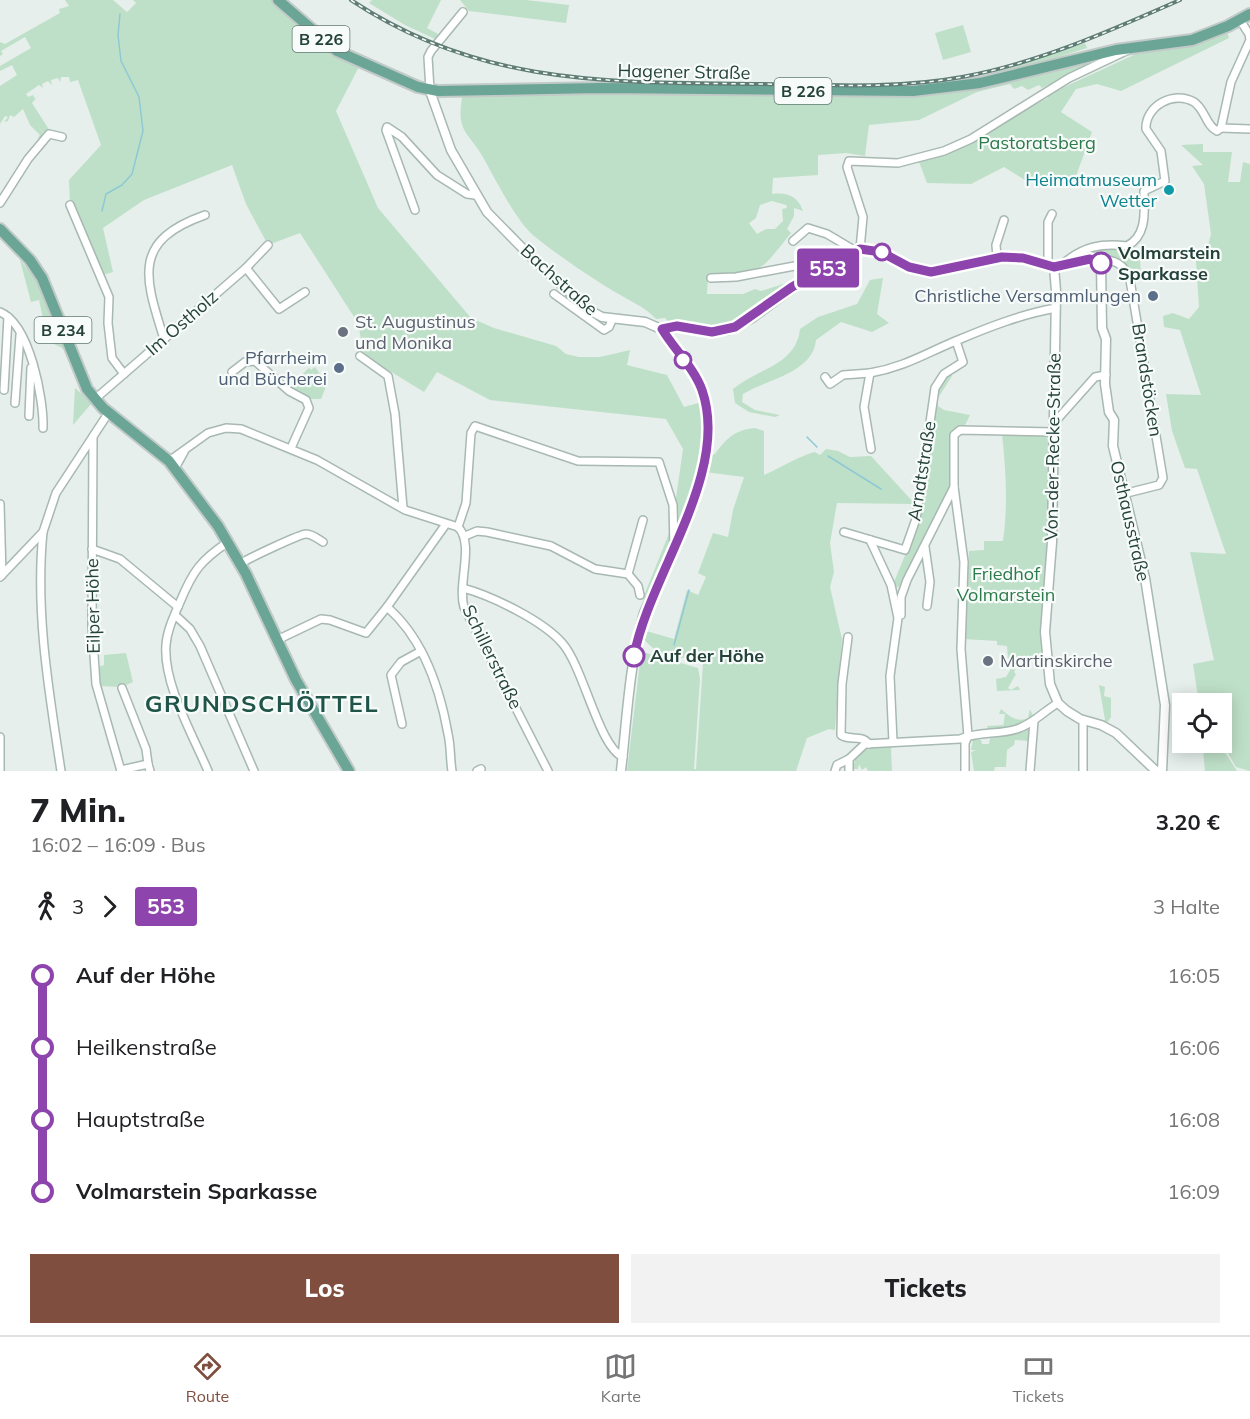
<!DOCTYPE html>
<html lang="de">
<head>
<meta charset="utf-8">
<style>
	:root { --surface:#fff; --page:#f2f2f2; --text:#202124; --muted:#757577; --line:#e0e0e0; --accent:#7f4e3f }
	body { margin:0; font-family:Mulish,sans-serif; background:var(--page); color:var(--text); height:100vh; display:flex; flex-direction:column; font-size:22px; white-space:nowrap }
	* { box-sizing:border-box; margin:0 }
	p { font-size:20px; color:var(--muted) }
	.icon { flex:none; width:33px; height:33px; fill:none; stroke:currentColor; stroke-width:2; stroke-linecap:round; stroke-linejoin:round }
	.map { position:relative; height:771px; overflow:hidden }
	.drawer { display:flex; flex-direction:column; background:var(--surface); flex:1 }
	.drawer>* { flex:none }
	.badge { padding:0 12px; border-radius:4px; font-size:21px; line-height:39px }
	.fabs { position:absolute; left:1172px; top:693px; display:grid; gap:12px }
	.fabs a { display:grid; place-items:center; width:60px; height:60px; border-radius:0px; background:var(--surface); box-shadow:0 3px 15px #0003; font-size:30px }
	.map>.badge { position:absolute; translate:-50% -50%; box-shadow:0 0 0 3px #fff }
	.legs { display:flex; align-items:center; gap:9px; height:66px; padding:0 30px; font-size:20px }
	.legs p { margin-inline-start:auto }
	.head { display:flex; align-items:center; justify-content:space-between; height:102px; padding:0 30px }
	h1 { font-size:33px; font-weight:800; line-height:45px }
	.cta { display:flex; gap:12px; margin-top:auto; padding:12px 30px }
	.cta a { flex:1; height:69px; border-radius:0px; background:var(--accent); color:#fff; font-size:24px; font-weight:800; line-height:69px; text-align:center }
	.cta a+a { background:var(--page); color:var(--text) }
	ul { padding:0 30px; list-style:none }
	li { display:flex; align-items:center; gap:21px; height:72px; font-size:22px }
	li i { display:grid; place-items:center; width:9px; height:100%; margin:0 8px; background:currentColor }
	li i::after { content:''; width:15px; height:15px; margin:-8px; border:4px solid; border-radius:50%; background:var(--surface) }
	li p { margin-inline-start:auto }
	li:first-child i { background:linear-gradient(#0000 50%,currentColor 0) }
	li:last-child i { background:linear-gradient(currentColor 50%,#0000 0) }
	.dock { display:flex; justify-content:space-around; align-items:center; height:84px; border-top:2px solid var(--line); background:var(--surface); font-size:16px; color:var(--muted) }
	.dock a { display:grid; justify-items:center; gap:3px }
	.dock .selected { color:var(--accent) }
	.map>svg:first-child { display:block }
</style>
</head>
<body>
<div class="map">
<svg width="1250" height="771" viewBox="0 0 1250 771">
	<rect width="100%" height="100%" fill="#e6efeb"/>
	<!-- green -->
	<g fill="#bfe0c8" fill-rule="evenodd">
		<path d="M 65,0 L 113,0 L 127,12 L 136,3 L 133,0 L 275,0 L 361,63 L 336,111 L 378,208 L 471,318 L 494,328 L 556,346 L 566,354 L 579,357 L 600,357 L 630,350 L 627,365 L 667,375 L 684,407 L 702,402 C 703,414 705,426 704,439 C 700,498 669,549 645,602 L 643,598 L 672,526 L 683,449 L 666,419 L 490,400 L 437,372 L 424,392 L 357,351 L 362,345 L 358,323 L 300,233 L 268,245 L 246,204 L 232,165 L 144,200 L 103,228 L 113,272 L 102,275 L 70,205 L 69,180 L 101,145 L 78,80 L 70,82 L 69,77 L 61,77 L 60,82 L 58,78 L 51,80 L 52,85 L 48,81 L 42,84 L 43,88 L 39,85 L 26,94 L 28,97 L 33,95 L 35,99 L 39,95 L 32,103 L 50,131 L 42,132 L 38,127 L 45,135 L 37,139 L 40,135 L 30,125 L 23,109 L 14,117 L 10,115 L 8,121 L 4,122 L 8,117 L 5,116 L 0,124 L 0,86 L 17,75 L 12,65 L 0,71 L 0,66 L 31,48 L 25,37 L 1,51 L 3,54 L 0,56 L 0,42 L 5,44 L 60,13 L 59,9 L 69,6 Z"/>
		<polygon points="372,0 441,0 427,28 438,34 435,39 405,25 369,3"/>
		<polygon points="460,0 526,0 569,5 566,23 469,11"/>
		<polygon points="963,25 971,52 943,60 935,33"/>
		<polygon points="1227,32 1229,38 1121,91 1097,84 1076,89 1061,112 1092,132 1076,176 1028,182 1004,167 971,184 927,183 919,162 940,155 1048,98 1047,95 1138,53 1186,46"/>
		<polygon points="1085,43 1087,48 993,77 992,73"/>
		<path d="M 1110,57 L 1042,88 L 1039,85 L 1028,90 L 1022,86 L 1014,89 L 1010,84 L 977,92 L 919,120 L 869,125 L 865,156 L 846,153 L 818,155 L 818,175 L 773,178 L 772,194 C 787,192 798,196 803,211 L 794,208 L 794,216 L 787,229 L 791,233 C 759,273 761,275 708,276 L 707,294 L 743,294 L 755,289 L 761,291 L 802,278 C 773,294 747,328 712,329 C 699,329 684,326 670,324 L 665,318 L 656,319 C 646,308 634,303 622,296 C 597,282 556,254 534,236 C 516,221 496,180 484,159 C 469,132 456,133 462,98 L 459,93 L 913,93 ZM 772,201 L 786,205 L 787,208 L 782,209 L 783,221 L 775,229 L 766,229 L 757,234 L 749,223 L 756,218 L 760,205 Z"/>
		<polygon points="1203,144 1203,152 1232,152 1228,182 1240,182 1243,162 1250,164 1250,771 1236,767 1221,741 1221,704 1199,703 1193,664 1214,660 1190,552 1226,554 1197,469 1185,468 1172,431 1166,394 1201,395 1180,330 1164,327 1163,316 1173,313 1189,319 1199,307 1196,261 1204,261 1211,234 1204,184 1192,166 1203,165 1181,145"/>
		<path d="M 1094,247 L 1136,250 L 1140,258 L 1141,280 L 1138,280 C 1123,254 1100,250 1071,258 Z"/>
		<polygon points="20,260 40,284 64,349 48,341 39,300 31,302"/>
		<path d="M 883,278 L 877,314 L 889,323 L 872,332 L 841,322 L 816,340 C 813,373 767,379 743,394 L 742,402 L 755,410 L 780,415 L 775,417 L 749,412 L 735,403 L 733,389 C 759,368 796,365 800,329 L 818,317 L 857,304 L 870,280 Z"/>
		<polygon points="315,367 327,384 321,399 309,399 290,390 294,382 309,368 311,370"/>
		<path d="M 952,371 L 952,376 L 938,398 L 938,406 L 944,410 L 970,415 L 963,429 L 953,430 C 949,453 955,475 947,497 L 903,586 L 896,587 L 894,582 L 913,536 L 937,390 L 941,381 Z"/>
		<polygon points="75,388 92,403 73,425"/>
		<path d="M 755,428 L 764,431 L 764,475 C 780,468 801,455 815,452 L 820,455 L 826,449 L 838,451 L 850,457 L 871,456 L 915,504 L 837,503 L 830,543 L 834,572 L 830,587 L 842,639 L 835,730 L 829,729 L 807,738 L 796,771 L 627,771 L 641,654 L 643,652 L 698,668 L 700,679 L 694,769 L 696,769 L 703,663 L 699,658 C 675,659 655,656 641,635 L 643,630 L 674,639 L 687,590 L 698,595 L 706,577 L 698,573 L 713,533 L 728,537 L 733,510 L 744,477 L 705,472 L 707,455 L 715,454 C 727,438 734,430 755,428 Z"/>
		<path d="M 1002,434 L 1050,435 L 1050,529 L 1041,639 L 1043,662 L 1008,659 L 1007,646 L 997,645 L 997,641 L 964,639 L 969,551 L 984,550 L 984,541 L 1003,541 C 1008,505 1006,471 1002,434 Z"/>
		<polygon points="126,653 133,682 122,687 100,686 98,667 104,665 104,655"/>
		<polygon points="1012,667 1016,668 1014,672 1016,674 1008,688 1011,690 1018,686 1020,690 997,691 996,679 1006,677"/>
		<polygon points="1099,685 1105,687 1104,696 1111,698 1111,717 1107,723 1100,720 1105,720"/>
		<path d="M 1001,709 C 1009,716 1017,723 1028,718 L 1030,709 L 1033,716 L 1018,726 L 988,729 L 987,726 L 1003,725 L 1003,727 L 1005,714 L 999,714 Z"/>
		<polygon points="1028,728 1030,730 1030,745 1029,741 1015,740 1014,745 1007,750 1006,767 995,767 994,771 974,771 971,752 976,750 971,750 973,740 981,740 982,744 989,744 990,738 1017,734"/>
		<polygon points="1207,743 1219,743 1237,771 1205,771 1203,750 1208,750"/>
		<polygon points="871,747 891,747 892,771 868,771 866,767 862,770 859,764 858,769 852,769 857,755"/>
	</g>
	<g fill="none" stroke-linecap="round" stroke-linejoin="round">
		<!-- stream -->
		<g stroke="#8ec9d4" stroke-width="1.5">
			<polyline points="102,211 106,194 122,185 132,174 143,131 139,97 121,61 118,35 120,14"/>
			<polyline points="807,437 817,447"/>
			<polyline points="828,456 881,489"/>
			<polyline points="674,645 689,590"/>
		</g>
		<defs>
			<g id="minor">
				<polyline points="430,90 428,57 431,51 463,12"/>
				<polyline points="1221,128 1250,129"/>
				<polyline points="0,203 28,159 49,134 62,137"/>
				<polyline points="70,205 109,297 108,323 112,358 124,374"/>
				<polyline points="415,210 386,130 387,127 402,137 437,175 467,194 475,195"/>
				<polyline points="793,241 808,228 827,234 854,250"/>
				<polyline points="860,249 863,217 847,167 849,161 898,163 944,151 971,139 1069,78 1128,50"/>
				<polyline points="997,257 996,245 1004,220"/>
				<path d="M 1097,259 C 1114,259 1125,264 1130,280 L 1163,478 L 1159,485 L 1123,494"/>
				<polyline points="1048,264 1048,222 1052,214"/>
				<path d="M 1063,264 C 1083,246 1102,243 1127,246 C 1148,235 1144,210 1144,191 L 1165,181 L 1161,151 L 1146,129 C 1145,106 1174,90 1194,102 C 1205,109 1206,126 1217,131 L 1221,128 L 1231,82 L 1250,40 L 1249,34 L 1240,20"/>
				<polyline points="246,268 279,309 305,292"/>
				<polyline points="711,278 736,277 837,258"/>
				<polyline points="554,294 604,330 609,327 612,320"/>
				<path d="M 0,312 C 30,324 44,400 43,428"/>
				<path d="M 164,339 C 145,278 131,241 205,215"/>
				<polyline points="360,356 388,376 395,414 403,508"/>
				<polyline points="232,372 245,362 255,361 289,391 306,400 309,408 291,448"/>
				<polyline points="825,377 830,384 843,375 870,373"/>
				<polyline points="4,390 8,317"/>
				<polyline points="95,399 246,268 268,245"/>
				<polyline points="15,403 20,335"/>
				<polyline points="29,416 31,368"/>
				<polyline points="1054,423 1095,377 1106,375"/>
				<polyline points="93,437 92,626 96,684 121,771"/>
				<path d="M 871,449 L 864,407 L 870,373 C 905,367 926,353 958,340 C 989,327 1022,314 1056,308"/>
				<polyline points="169,461 208,433 226,428 241,429 317,460 405,510 458,527"/>
				<polyline points="175,468 184,452"/>
				<polyline points="0,504 2,575"/>
				<polyline points="458,527 466,503 471,433 475,426 578,461 659,462 673,505 674,547"/>
				<path d="M 458,527 C 475,544 457,584 464,607 L 548,771"/>
				<path d="M 43,532 C 35,612 49,692 61,771"/>
				<polyline points="844,532 905,550 916,519 935,388 944,374 963,362 956,341"/>
				<polyline points="465,536 477,531 487,532 551,546 595,569 628,574 638,586 640,595"/>
				<polyline points="870,540 891,585 898,618 890,676 893,742"/>
				<polyline points="925,547 930,582 927,606"/>
				<polyline points="92,549 120,559 178,607"/>
				<path d="M 240,564 C 247,559 300,534 306,534 C 312,534 318,539 323,542"/>
				<polyline points="628,574 643,520"/>
				<polyline points="0,577 43,532 56,493 109,412"/>
				<path d="M 463,588 C 492,596 544,621 563,644 C 584,669 599,747 623,757"/>
				<path d="M 387,607 C 423,638 440,689 448,734 C 451,747 450,759 452,771"/>
				<polyline points="175,615 190,629 200,646 254,771"/>
				<polyline points="901,615 901,597 907,580 954,487"/>
				<path d="M 848,637 L 842,684 L 841,735 C 850,741 861,734 869,744"/>
				<polyline points="277,640 321,619 330,620 366,633 387,607 446,524"/>
				<polyline points="122,688 146,749 148,764"/>
				<polyline points="1083,721 1083,771"/>
				<polyline points="402,724 391,675 401,662 421,651"/>
				<polyline points="0,737 0,771"/>
				<polyline points="121,770 148,764 150,771"/>
				<path d="M 208,771 C 193,735 163,684 166,645 C 167,630 174,616 180,602 C 193,571 200,561 228,542"/>
				<polyline points="477,771 481,769"/>
				<path d="M 835,771 L 837,765 L 849,759 L 865,744 L 960,739 C 979,731 998,735 1017,729 C 1033,724 1044,711 1058,703"/>
				<polyline points="849,771 849,759"/>
				<polyline points="965,771 965,743 968,736 961,649 964,562 954,487 954,435 960,430 1054,432"/>
				<polyline points="1030,771 1034,721"/>
			</g>
			<g id="tertiary">
				<polyline points="430,91 451,150 487,212 533,259 589,310 602,317 645,322 661,329 677,326 701,331 728,330 752,318 801,282 860,249 878,251 909,267 931,272 1002,257 1023,258 1054,267"/>
				<polyline points="1054,267 1090,259 1101,263 1102,328 1106,339 1105,384 1109,412 1114,420 1113,446 1145,578 1165,705 1162,771"/>
				<polyline points="1054,267 1056,291 1052,542 1045,632 1050,684 1058,703 1067,711 1080,719 1101,725 1116,733 1156,771"/>
				<path d="M 621,771 C 627,718 629,665 644,613 C 672,551 726,460 702,390 C 694,368 674,349 661,329"/>
			</g>
			<g id="primary">
				<polyline points="278,0 337,51 418,87 438,91 600,88 913,91 980,83 1116,50 1192,40 1228,26 1250,14"/>
				<polyline points="0,229 30,260 42,278 87,389 103,408 169,461 218,526 246,574 296,680 349,771"/>
			</g>
		</defs>
		<!-- minor casing -->
		<use href="#minor" stroke="#a8b8b2" stroke-width="10"/>
		<!-- tertiary casing -->
		<use href="#tertiary" stroke="#a8b8b2" stroke-width="11"/>
		<!-- primary casing -->
		<use href="#primary" stroke="#c2cac8" stroke-width="14"/>
		<!-- minor -->
		<use href="#minor" stroke="#fff" stroke-width="7"/>
		<!-- tertiary -->
		<use href="#tertiary" stroke="#fff" stroke-width="8"/>
		<!-- primary -->
		<use href="#primary" stroke="#6aa596" stroke-width="10"/>
		<defs>
			<path id="rail" d="M 351,0 C 482,87 612,82 762,84 C 829,85 896,89 962,77 C 1038,63 1110,31 1180,0"/>
		</defs>
		<!-- rail casing -->
		<use href="#rail" stroke="#5f7d75" stroke-width="4"/>
		<!-- rail -->
		<use href="#rail" stroke="#f7fbf9" stroke-width="1.5" stroke-dasharray="4.5" stroke-linecap="butt"/>
	</g>
	<g fill="none" stroke-linecap="round" stroke-linejoin="round">
		<defs>
			<path id="line-1" d="M 634,656 C 649,575 731,473 702,390 C 694,368 674,349 662,329 L 677,326 L 712,332 L 735,327 L 792,287 L 860,249 L 881,252 L 909,267 L 931,272 L 1002,257 L 1023,258 L 1054,267 L 1090,259 L 1101,263"/>
		</defs>
		<!-- line-1 casing -->
		<use href="#line-1" stroke="#fff" stroke-width="14"/>
		<!-- line-1 -->
		<use href="#line-1" stroke="#8e44ad" stroke-width="9"/>
	</g>
	<!-- markers -->
	<circle fill="#0f9aa8" stroke="#f7fbf9" stroke-width="2" cx="1169" cy="190" r="6"/>
	<g fill="#fff" stroke="#8e44ad" stroke-width="3">
		<circle cx="882" cy="252" r="8"/>
		<circle cx="1101" cy="263" r="10"/>
		<circle cx="683" cy="360" r="8"/>
		<circle cx="634" cy="656" r="10"/>
	</g>
	<g fill="#5c6f8a" stroke="#f7fbf9" stroke-width="2">
		<circle cx="1153" cy="296" r="6"/>
		<circle cx="339" cy="368" r="6"/>
	</g>
	<g fill="#6b7280" stroke="#f7fbf9" stroke-width="2">
		<circle cx="343" cy="332" r="6"/>
		<circle cx="988" cy="661" r="6"/>
	</g>
	<g text-anchor="middle" stroke-width="4.5" stroke-linejoin="round" paint-order="stroke">
		<!-- shield labels -->
		<g fill="#f7fbf9" stroke="#637a73" stroke-width="1.5">
			<rect x="292.5" y="26" width="57" height="26" rx="4.5"/>
			<rect x="774.5" y="78" width="57" height="26" rx="4.5"/>
			<rect x="34.5" y="317" width="57" height="26" rx="4.5"/>
		</g>
		<g font-size="16" font-weight="bold" fill="#24423a">
			<text x="321" y="45">B 226</text>
			<text x="803" y="97">B 226</text>
			<text x="63" y="336">B 234</text>
		</g>
		<!-- street labels -->
		<g font-size="18" fill="#24423a" stroke="#f7fbf9">
			<text transform="translate(684 72) rotate(1)" y="6">Hagener Straße</text>
			<text transform="translate(559 280) rotate(42)" y="6">Bachstraße</text>
			<text transform="translate(182 323) rotate(-41)" y="6">Im Ostholz</text>
			<text transform="translate(1147 380) rotate(81)" y="6">Brandstöcken</text>
			<text transform="translate(1053 447) rotate(-89)" y="6">Von-der-Recke-Straße</text>
			<text transform="translate(922 471) rotate(-81)" y="6">Arndtstraße</text>
			<text transform="translate(1130 521) rotate(77)" y="6">Osthausstraße</text>
			<text transform="translate(93 606) rotate(-91)" y="6">Eilper Höhe</text>
			<text transform="translate(492 657) rotate(64)" y="6">Schillerstraße</text>
		</g>
		<!-- park labels -->
		<g font-size="18" fill="#2d7a4b" stroke="#f7fbf9">
			<text x="1037" y="149">Pastoratsberg</text>
			<text x="1006" y="580">Friedhof<tspan x="1006" dy="21">Volmarstein</tspan></text>
		</g>
		<!-- culture labels -->
		<g font-size="18" fill="#0d838f" stroke="#f7fbf9" text-anchor="end">
			<text x="1157" y="186">Heimatmuseum<tspan x="1157" dy="21">Wetter</tspan></text>
		</g>
		<!-- stop labels -->
		<g font-size="18" font-weight="bold" fill="#24423a" stroke="#f7fbf9" text-anchor="start">
			<text x="1118" y="259">Volmarstein<tspan x="1118" dy="21">Sparkasse</tspan></text>
			<text x="650" y="662">Auf der Höhe</text>
		</g>
		<!-- service labels -->
		<g font-size="18" fill="#4e5e75" stroke="#f7fbf9" text-anchor="end">
			<text x="1141" y="302">Christliche Versammlungen</text>
			<text x="327" y="364">Pfarrheim<tspan x="327" dy="21">und Bücherei</tspan></text>
		</g>
		<!-- worship labels -->
		<g font-size="18" fill="#5b616d" stroke="#f7fbf9" text-anchor="start">
			<text x="355" y="328">St. Augustinus<tspan x="355" dy="21">und Monika</tspan></text>
			<text x="1000" y="667">Martinskirche</text>
		</g>
		<!-- district labels -->
		<g font-size="24" font-weight="bold" letter-spacing="1.5" fill="#1f5548" stroke="#f7fbf9">
			<text x="262" y="712">GRUNDSCHÖTTEL</text>
		</g>
	</g>
</svg>
<div class="fabs">
<a><svg class="icon" aria-label="locate" viewBox="0 0 24 24"><circle cx="12" cy="12" r="6"/><path d="M12 2v4M12 18v4M2 12h4M18 12h4"/></svg></a>
</div>
<b class="badge" style="left:828px;top:268px;background:#8e44ad;color:#fff">553</b>
</div>
<section class="drawer">
<div class="head"><div><h1>7 Min.</h1><p>16:02 – 16:09 · Bus</p></div><b>3.20 €</b></div>
<div class="legs"><svg class="icon" aria-label="walk" viewBox="0 0 24 24"><circle cx="13" cy="4" r="2"/><path d="M13 8l-2 6 4 7M11 14l-3 7M7 12l3-4h3l4 4"/></svg>3<svg class="icon" aria-label="forward" viewBox="0 0 24 24"><path d="M9 5l7 7-7 7"/></svg><b class="badge" style="background:#8e44ad;color:#fff">553</b><p>3 Halte</p></div>
<ul>
<li><i style="color:#8e44ad"></i><b>Auf der Höhe</b><p>16:05</p></li>
<li><i style="color:#8e44ad"></i><span>Heilkenstraße</span><p>16:06</p></li>
<li><i style="color:#8e44ad"></i><span>Hauptstraße</span><p>16:08</p></li>
<li><i style="color:#8e44ad"></i><b>Volmarstein Sparkasse</b><p>16:09</p></li>
</ul>
<div class="cta"><a>Los</a><a>Tickets</a></div>
</section>
<nav class="dock">
<a class="selected"><svg class="icon" aria-label="directions" viewBox="0 0 24 24"><path d="M12 3l9 9-9 9-9-9zM9 14v-3h6M13 9l2 2-2 2"/></svg>Route</a>
<a><svg class="icon" aria-label="map" viewBox="0 0 24 24"><path d="M3 6l6-2 6 2 6-2v14l-6 2-6-2-6 2zM9 4v14M15 6v14"/></svg>Karte</a>
<a><svg class="icon" aria-label="tickets" viewBox="0 0 24 24"><path d="M3 7h18v10H3zM15 7v10"/></svg>Tickets</a>
</nav>
</body>
</html>
